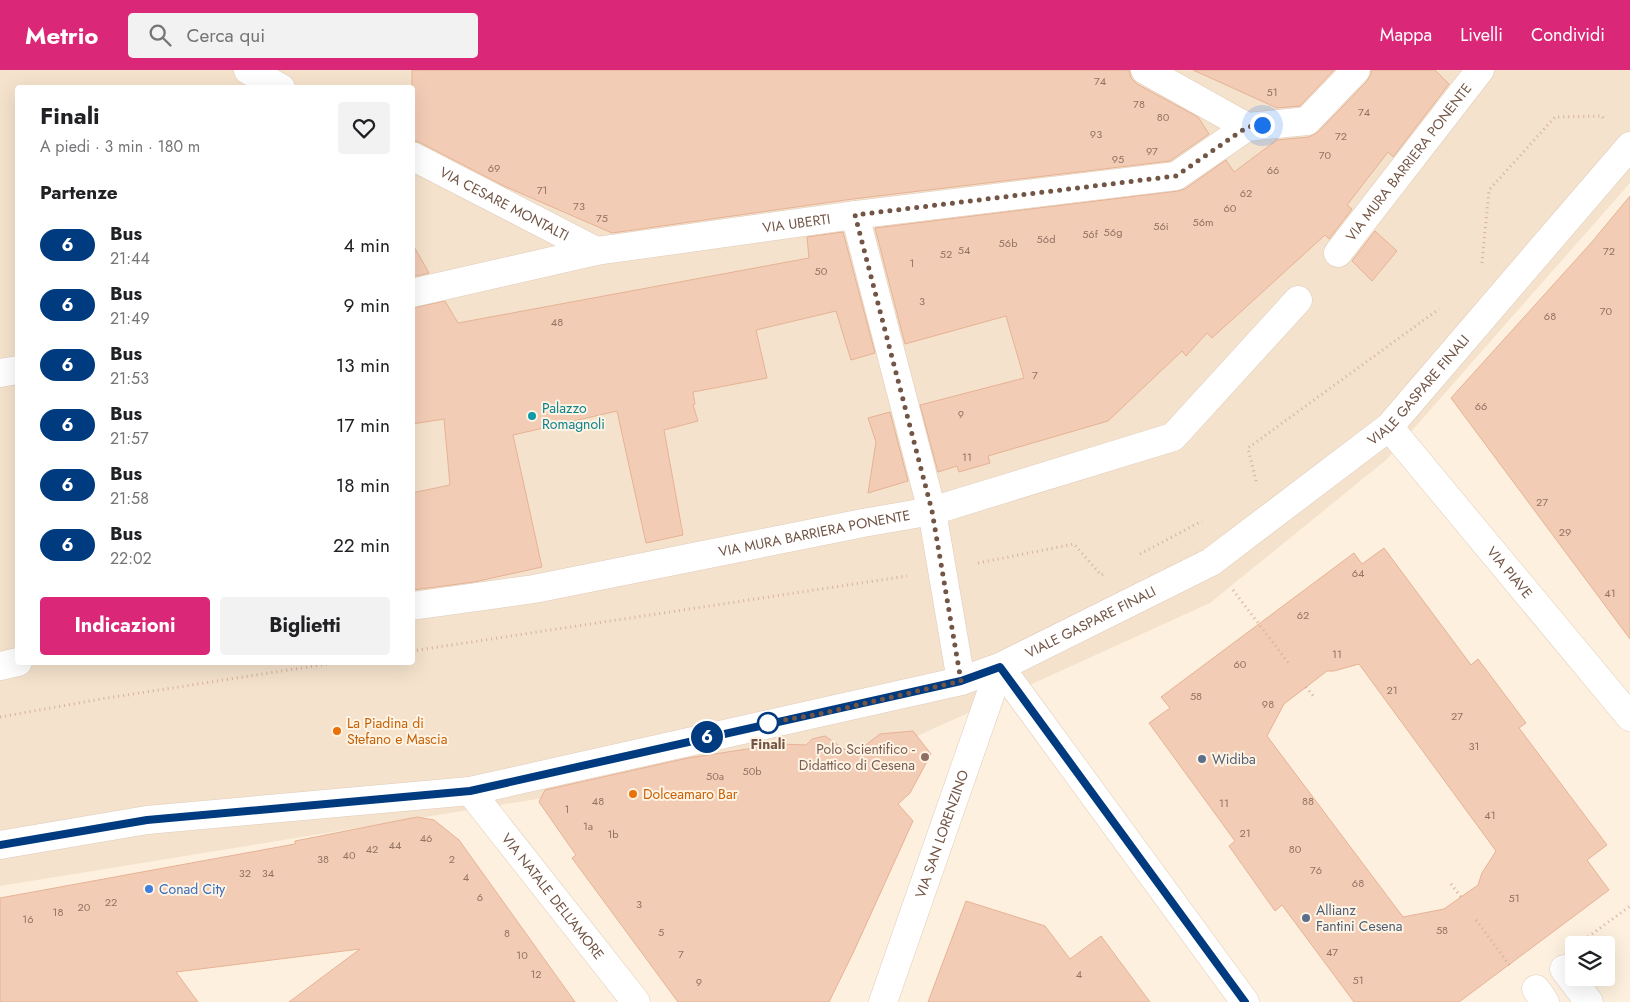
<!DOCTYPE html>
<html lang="it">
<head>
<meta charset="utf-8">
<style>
	:root { --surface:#fff; --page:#f2f2f2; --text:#202124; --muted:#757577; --accent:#db2777 }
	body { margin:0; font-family:Jost,sans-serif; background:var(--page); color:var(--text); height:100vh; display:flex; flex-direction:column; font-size:19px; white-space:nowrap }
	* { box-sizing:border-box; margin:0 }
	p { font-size:16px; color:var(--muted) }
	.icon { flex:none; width:28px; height:28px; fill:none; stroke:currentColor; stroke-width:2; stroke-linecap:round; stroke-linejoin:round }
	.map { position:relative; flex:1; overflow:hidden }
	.sheet { position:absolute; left:15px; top:15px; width:400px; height:580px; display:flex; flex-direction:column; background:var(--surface); border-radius:5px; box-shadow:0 5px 20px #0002 }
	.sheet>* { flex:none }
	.badge { padding:0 10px; border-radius:16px; font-size:18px; line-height:32px }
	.tools { position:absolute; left:1565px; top:866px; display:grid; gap:10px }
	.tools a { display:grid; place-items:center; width:50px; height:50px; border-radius:5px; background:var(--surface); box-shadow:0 5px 20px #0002; font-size:25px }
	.you { position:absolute; width:25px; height:25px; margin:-12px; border:4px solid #fff; border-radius:50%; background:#1a73e8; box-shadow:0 0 0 8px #1a73e833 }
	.map>.badge { position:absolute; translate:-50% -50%; box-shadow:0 0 0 2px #fff }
	h2 { padding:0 25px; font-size:19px; line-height:45px }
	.round { display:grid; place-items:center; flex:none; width:52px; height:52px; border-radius:5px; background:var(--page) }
	.head { display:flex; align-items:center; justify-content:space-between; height:85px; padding:0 25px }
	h1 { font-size:24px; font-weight:700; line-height:38px }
	.primary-button { display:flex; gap:10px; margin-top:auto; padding:10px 25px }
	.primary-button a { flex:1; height:58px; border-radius:5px; background:var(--accent); color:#fff; font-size:20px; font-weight:700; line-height:58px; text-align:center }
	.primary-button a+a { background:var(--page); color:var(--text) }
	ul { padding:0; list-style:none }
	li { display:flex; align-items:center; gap:15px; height:60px; padding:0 25px }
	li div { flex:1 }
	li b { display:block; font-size:19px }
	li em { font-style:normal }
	li .badge { min-width:55px; font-weight:700; text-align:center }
	header { display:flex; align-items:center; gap:30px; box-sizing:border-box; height:70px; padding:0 25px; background:var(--accent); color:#fff }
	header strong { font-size:24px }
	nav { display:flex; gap:28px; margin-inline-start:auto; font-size:18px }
	.search { width:350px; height:45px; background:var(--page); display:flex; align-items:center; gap:12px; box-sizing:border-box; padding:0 18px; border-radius:5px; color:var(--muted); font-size:19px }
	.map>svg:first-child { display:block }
</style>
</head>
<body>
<header>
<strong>Metrio</strong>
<div class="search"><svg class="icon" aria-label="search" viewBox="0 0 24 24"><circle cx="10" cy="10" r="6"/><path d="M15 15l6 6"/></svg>Cerca qui</div>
<nav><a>Mappa</a><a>Livelli</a><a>Condividi</a></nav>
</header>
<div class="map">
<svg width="1630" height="932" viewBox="0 0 1630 932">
	<rect width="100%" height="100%" fill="#fdf0de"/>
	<!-- residential -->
	<path fill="#f4e2cc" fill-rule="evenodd" d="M 0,0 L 1630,0 L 1630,113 L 1386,390 L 1210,533 L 913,668 L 0,816 ZM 18,18 L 412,18 L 412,592 L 18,592 Z"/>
	<!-- building -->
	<g fill="#f3ccb5" stroke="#e6b295" fill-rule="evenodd">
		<polygon points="412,0 1129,0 1131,8 1137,14 1198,47 1209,64 1170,91 853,129 612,163 504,116 419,72 412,71"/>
		<polygon points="1193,0 1334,0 1300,36 1277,38"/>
		<polygon points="1371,0 1435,0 1449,14 1393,87 1388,82 1347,135 1352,139 1329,169 1325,165 1212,268 1207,263 1186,286 1182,281 1108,351 988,386 990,393 959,402 957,396 938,402 920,335 1024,308 1006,246 905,274 875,158 1178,121 1185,119 1226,90 1234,102 1277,70 1309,67 1318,62 1367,11 1371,4"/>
		<polygon points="1630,126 1630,569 1451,328 1591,173"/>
		<polygon points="1375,161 1397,181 1372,211 1352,191"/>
		<polygon points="843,162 875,283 851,290 836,241 756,260 767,308 693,322 695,334 693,335 698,351 664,360 683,465 646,473 617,341 513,365 542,497 474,512 412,520 412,423 450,415 444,349 412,354 412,238 445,231 458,253 809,188 807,167"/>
		<polygon points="412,173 429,203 412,207"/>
		<polygon points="890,342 908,411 868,423 876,372 868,348"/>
		<path d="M 1384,478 L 1471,595 L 1478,589 L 1526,653 L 1519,658 L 1607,775 L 1587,790 L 1609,820 L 1459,932 L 1354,932 L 1282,835 L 1275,841 L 1229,776 L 1235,771 L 1149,653 L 1170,638 L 1161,627 L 1354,483 L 1362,494 ZM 1359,594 L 1496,781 L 1482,803 L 1478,815 L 1444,839 L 1403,847 L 1267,666 L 1284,634 L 1327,601 L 1334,601 Z"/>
		<polygon points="913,661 931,684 910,723 898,734 913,751 854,881 829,932 678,932 572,788 576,785 539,732 545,720 688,688 780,674 806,675 812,669 825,666 853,685 880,664"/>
		<polygon points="417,747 434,750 459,770 575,932 289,932 360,879 176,902 198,932 0,932 0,828 295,774 295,771"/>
		<polygon points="966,831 1045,856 1070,889 1101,866 1150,932 928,932"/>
	</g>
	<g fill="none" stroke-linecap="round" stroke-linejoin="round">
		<defs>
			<g id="minor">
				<polyline points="248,0 281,18"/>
				<polyline points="1145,0 1247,57"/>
				<path id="s1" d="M 412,86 L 596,181"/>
				<polyline points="855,145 932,441 961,611"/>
				<path id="s2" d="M 1338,183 L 1480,0"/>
				<path id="s3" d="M 412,223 L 596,181 L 855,145 L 1176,106 L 1247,57 L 1307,51 L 1356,0"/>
				<polyline points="0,303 18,300"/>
				<path id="s4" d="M 1389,357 L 1630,647"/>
				<path id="s5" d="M 412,536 L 534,519 L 863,453 L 932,441 L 1173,367 L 1298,230"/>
				<polyline points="0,596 18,592"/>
				<polyline points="1000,597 1245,932"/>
				<path id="s6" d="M 470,721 L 636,932"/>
				<path id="s7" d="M 0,775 L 147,750 L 470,721 L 961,611 L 1000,597 L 1211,492 L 1389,357 L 1630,76"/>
				<polyline points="1564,899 1589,932"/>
				<polyline points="1536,919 1545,932"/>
				<path id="s8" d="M 883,932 L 1000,597"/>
			</g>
		</defs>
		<!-- minor casing -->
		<use href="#minor" stroke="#e0ccba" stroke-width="29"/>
		<!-- path -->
		<g stroke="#d7b099" stroke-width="3" stroke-dasharray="1 4" stroke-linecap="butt">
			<polyline points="1482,193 1489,120 1555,47 1602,46 1605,51"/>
			<polyline points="1256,411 1248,378 1439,239"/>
			<polyline points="1140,484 1202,451"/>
			<polyline points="978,493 1074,474 1101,505 1103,504"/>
			<polyline points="1233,520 1290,595"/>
			<polyline points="412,581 907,506"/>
			<polyline points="1306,617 1314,627"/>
			<polyline points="0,647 101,629 340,592"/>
			<polyline points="1451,814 1461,827"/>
			<polyline points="1476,850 1510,896"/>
			<polyline points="1584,870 1630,836"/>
		</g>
		<!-- minor -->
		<use href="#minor" stroke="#fff" stroke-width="28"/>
	</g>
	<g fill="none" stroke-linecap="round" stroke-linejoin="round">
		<defs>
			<polyline id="line" points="0,775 147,750 470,721 961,611 1000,597 1245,932"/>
		</defs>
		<!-- line casing -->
		<use href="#line" stroke="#fff" stroke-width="11"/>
		<!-- line -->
		<use href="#line" stroke="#003b80" stroke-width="8"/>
		<!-- walk -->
		<polyline stroke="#735546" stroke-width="5" stroke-dasharray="0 9" points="768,653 819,644 961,611 932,441 855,145 1176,106 1247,57 1262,55"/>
	</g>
	<!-- markers -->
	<circle fill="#0f9aa8" stroke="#fff4e4" stroke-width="2" cx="532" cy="346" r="5"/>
	<circle fill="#fff" stroke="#003b80" stroke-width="2.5" cx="768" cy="653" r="10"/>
	<g fill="#e8710a" stroke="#fff4e4" stroke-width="2">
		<circle cx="337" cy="661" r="5"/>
		<circle cx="633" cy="724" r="5"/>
	</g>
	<circle fill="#8d6e63" stroke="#fff4e4" stroke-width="2" cx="925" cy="687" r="5"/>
	<g fill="#5c6f8a" stroke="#fff4e4" stroke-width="2">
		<circle cx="1202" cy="689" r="5"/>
		<circle cx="1306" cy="848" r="5"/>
	</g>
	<circle fill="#3f7fe0" stroke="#fff4e4" stroke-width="2" cx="149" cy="819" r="5"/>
	<g text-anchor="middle" stroke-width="4" stroke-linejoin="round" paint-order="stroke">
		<!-- number labels -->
		<g font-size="11" fill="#937362">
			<text x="1100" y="15">74</text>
			<text x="1272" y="26">51</text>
			<text x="1139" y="38">78</text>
			<text x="1364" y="46">74</text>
			<text x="1163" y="51">80</text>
			<text x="1096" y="68">93</text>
			<text x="1341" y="70">72</text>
			<text x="1152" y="85">97</text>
			<text x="1325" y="89">70</text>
			<text x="1118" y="93">95</text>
			<text x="494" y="102">69</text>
			<text x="1273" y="104">66</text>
			<text x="542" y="124">71</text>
			<text x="1246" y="127">62</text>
			<text x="579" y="140">73</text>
			<text x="1230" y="142">60</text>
			<text x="602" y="152">75</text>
			<text x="1203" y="156">56m</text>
			<text x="1161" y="160">56i</text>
			<text x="1113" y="166">56g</text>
			<text x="1090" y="168">56f</text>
			<text x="1046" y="173">56d</text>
			<text x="1008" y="177">56b</text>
			<text x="964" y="184">54</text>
			<text x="1609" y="185">72</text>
			<text x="946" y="188">52</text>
			<text x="912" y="197">1</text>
			<text x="821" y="205">50</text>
			<text x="922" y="235">3</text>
			<text x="1606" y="245">70</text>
			<text x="1550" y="250">68</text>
			<text x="557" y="256">48</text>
			<text x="1035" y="309">7</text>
			<text x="1481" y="340">66</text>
			<text x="961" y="348">9</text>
			<text x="967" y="391">11</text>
			<text x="1542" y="436">27</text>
			<text x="1565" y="466">29</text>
			<text x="1358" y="507">64</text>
			<text x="1610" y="527">41</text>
			<text x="1303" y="549">62</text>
			<text x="1337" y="588">11</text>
			<text x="1240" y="598">60</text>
			<text x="1392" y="624">21</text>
			<text x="1196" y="630">58</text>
			<text x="1268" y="638">98</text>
			<text x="1457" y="650">27</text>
			<text x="1474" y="680">31</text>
			<text x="752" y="705">50b</text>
			<text x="715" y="710">50a</text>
			<text x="598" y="735">48</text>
			<text x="1308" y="735">88</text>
			<text x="1224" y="737">11</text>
			<text x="567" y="743">1</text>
			<text x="1490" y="749">41</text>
			<text x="588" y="760">1a</text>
			<text x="1245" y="767">21</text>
			<text x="613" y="768">1b</text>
			<text x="426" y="772">46</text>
			<text x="395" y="779">44</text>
			<text x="372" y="783">42</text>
			<text x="1295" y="783">80</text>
			<text x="349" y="789">40</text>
			<text x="323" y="793">38</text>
			<text x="452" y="793">2</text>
			<text x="1316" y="804">76</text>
			<text x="245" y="807">32</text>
			<text x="268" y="807">34</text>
			<text x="466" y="811">4</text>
			<text x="1358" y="817">68</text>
			<text x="480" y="831">6</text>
			<text x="1514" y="832">51</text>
			<text x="111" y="836">22</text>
			<text x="639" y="838">3</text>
			<text x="84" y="841">20</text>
			<text x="58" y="846">18</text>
			<text x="28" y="853">16</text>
			<text x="1442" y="864">58</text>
			<text x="661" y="866">5</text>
			<text x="507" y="867">8</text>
			<text x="1332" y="886">47</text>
			<text x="681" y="888">7</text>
			<text x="522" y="889">10</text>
			<text x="536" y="908">12</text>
			<text x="1079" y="908">4</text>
			<text x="1358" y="914">51</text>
			<text x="699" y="916">9</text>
		</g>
		<!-- street labels -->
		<g font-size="14" fill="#735546" stroke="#fff4e4">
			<text dy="5" stroke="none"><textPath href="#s2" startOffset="115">VIA MURA BARRIERA PONENTE</textPath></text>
			<text dy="5" stroke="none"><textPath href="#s1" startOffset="104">VIA CESARE MONTALTI</textPath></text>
			<text dy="5" stroke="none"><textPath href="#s3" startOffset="391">VIA UBERTI</textPath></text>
			<text dy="5" stroke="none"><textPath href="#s7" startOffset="1524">VIALE GASPARE FINALI</textPath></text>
			<text dy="5" stroke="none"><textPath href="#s5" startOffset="409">VIA MURA BARRIERA PONENTE</textPath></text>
			<text dy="5" stroke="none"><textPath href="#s4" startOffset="189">VIA PIAVE</textPath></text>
			<text dy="5" stroke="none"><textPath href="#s7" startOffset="1119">VIALE GASPARE FINALI</textPath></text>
			<text dy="5" stroke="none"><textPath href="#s8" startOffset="178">VIA SAN LORENZINO</textPath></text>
			<text dy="5" stroke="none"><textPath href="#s6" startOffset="134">VIA NATALE DELL'AMORE</textPath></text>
		</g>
		<!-- culture labels -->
		<g font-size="14" fill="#0d838f" stroke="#fff4e4" text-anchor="start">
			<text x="542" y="343">Palazzo<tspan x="542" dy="16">Romagnoli</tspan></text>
		</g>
		<!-- food labels -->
		<g font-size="14" fill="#c56008" stroke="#fff4e4" text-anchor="start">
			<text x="347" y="658">La Piadina di<tspan x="347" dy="16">Stefano e Mascia</tspan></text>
			<text x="643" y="729">Dolceamaro Bar</text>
		</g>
		<!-- stop labels -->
		<g font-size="14" font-weight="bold" fill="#735546" stroke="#fff4e4">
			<text x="768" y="679">Finali</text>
		</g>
		<!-- education labels -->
		<g font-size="14" fill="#785e54" stroke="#fff4e4" text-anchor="end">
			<text x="915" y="684">Polo Scientifico -<tspan x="915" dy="16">Didattico di Cesena</tspan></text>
		</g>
		<!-- service labels -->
		<g font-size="14" fill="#4e5e75" stroke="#fff4e4" text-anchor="start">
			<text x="1212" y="694">Widiba</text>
			<text x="1316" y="845">Allianz<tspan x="1316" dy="16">Fantini Cesena</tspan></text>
		</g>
		<!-- shop labels -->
		<g font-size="14" fill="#366cbe" stroke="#fff4e4" text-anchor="start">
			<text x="159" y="824">Conad City</text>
		</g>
	</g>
</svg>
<div class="tools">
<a><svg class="icon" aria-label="layers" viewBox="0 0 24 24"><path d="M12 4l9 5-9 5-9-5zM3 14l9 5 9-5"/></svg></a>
</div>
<div class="you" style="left:1262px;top:55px"></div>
<b class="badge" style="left:707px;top:667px;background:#003b80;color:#fff">6</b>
<section class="sheet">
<div class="head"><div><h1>Finali</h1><p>A piedi · 3 min · 180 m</p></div><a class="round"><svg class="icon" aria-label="heart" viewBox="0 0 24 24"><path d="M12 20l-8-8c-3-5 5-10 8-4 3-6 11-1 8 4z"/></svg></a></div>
<h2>Partenze</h2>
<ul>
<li><span class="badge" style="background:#003b80;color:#fff">6</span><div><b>Bus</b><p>21:44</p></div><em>4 min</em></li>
<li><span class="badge" style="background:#003b80;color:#fff">6</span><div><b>Bus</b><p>21:49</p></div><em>9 min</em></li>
<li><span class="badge" style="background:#003b80;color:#fff">6</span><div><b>Bus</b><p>21:53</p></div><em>13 min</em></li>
<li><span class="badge" style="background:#003b80;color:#fff">6</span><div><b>Bus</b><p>21:57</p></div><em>17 min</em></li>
<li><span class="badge" style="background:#003b80;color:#fff">6</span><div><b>Bus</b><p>21:58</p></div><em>18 min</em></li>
<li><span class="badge" style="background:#003b80;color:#fff">6</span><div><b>Bus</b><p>22:02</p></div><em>22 min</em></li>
</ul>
<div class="primary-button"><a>Indicazioni</a><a>Biglietti</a></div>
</section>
</div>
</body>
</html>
